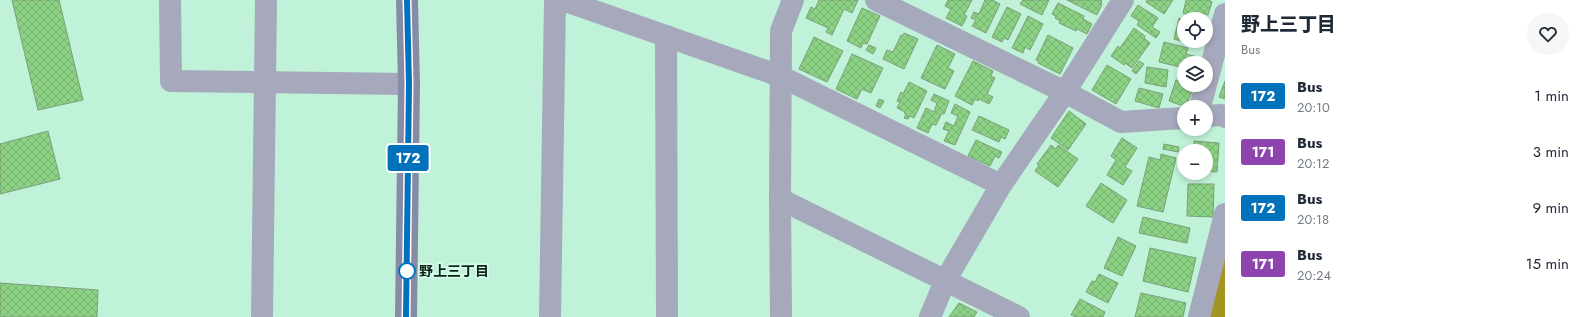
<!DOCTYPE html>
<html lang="en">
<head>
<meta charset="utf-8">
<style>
	:root { --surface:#fff; --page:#f6f6f7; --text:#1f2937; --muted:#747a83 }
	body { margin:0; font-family:Jost,"Noto Sans JP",sans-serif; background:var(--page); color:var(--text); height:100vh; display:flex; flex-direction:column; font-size:15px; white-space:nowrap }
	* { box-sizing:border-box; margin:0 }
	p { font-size:13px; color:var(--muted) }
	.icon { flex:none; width:22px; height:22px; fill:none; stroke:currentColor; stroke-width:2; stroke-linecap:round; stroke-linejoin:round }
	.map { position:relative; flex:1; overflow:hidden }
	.drawer { display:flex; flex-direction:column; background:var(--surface); width:360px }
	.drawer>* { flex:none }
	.badge { padding:0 8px; border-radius:3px; font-size:14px; line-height:26px }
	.controls { position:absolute; left:1177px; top:12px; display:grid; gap:8px }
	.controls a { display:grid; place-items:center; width:36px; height:36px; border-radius:50%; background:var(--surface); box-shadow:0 2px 6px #0003; font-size:20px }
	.map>.badge { position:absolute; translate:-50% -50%; box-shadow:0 0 0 2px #fff }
	.round { display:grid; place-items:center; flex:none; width:42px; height:42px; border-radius:21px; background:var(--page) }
	.overview { display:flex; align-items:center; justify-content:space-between; height:68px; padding:0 16px }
	h1 { font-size:19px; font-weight:800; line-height:30px }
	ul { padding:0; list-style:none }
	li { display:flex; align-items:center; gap:12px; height:56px; padding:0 16px }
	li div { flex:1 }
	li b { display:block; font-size:15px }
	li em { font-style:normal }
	li .badge { min-width:44px; font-weight:700; text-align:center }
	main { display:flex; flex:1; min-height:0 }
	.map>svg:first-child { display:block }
</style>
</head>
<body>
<main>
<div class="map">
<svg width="1225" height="317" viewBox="0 0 1225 317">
	<defs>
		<pattern id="building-cross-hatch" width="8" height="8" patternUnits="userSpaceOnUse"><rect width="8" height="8" fill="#8cd284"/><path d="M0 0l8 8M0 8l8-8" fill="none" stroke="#78b471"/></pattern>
	</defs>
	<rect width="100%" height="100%" fill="#bff2d8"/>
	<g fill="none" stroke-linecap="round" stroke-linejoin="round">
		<!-- river -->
		<polyline stroke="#a39522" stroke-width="35" points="1215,317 1225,273"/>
	</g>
	<!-- building -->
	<g fill="url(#building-cross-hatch)" stroke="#7d9d79">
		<polygon points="12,0 59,0 83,100 38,110"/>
		<polygon points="819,0 858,0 852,13 844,9 832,35 826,32 828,28 806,18 811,7 815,9"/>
		<polygon points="948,0 972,0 964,15 967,16 962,26 946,18 951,9 945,6"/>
		<polygon points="985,0 992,0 1000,4 986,33 972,26 976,20 971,18 974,12 979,14"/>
		<polygon points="1023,0 1049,0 1042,15 1020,4"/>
		<polygon points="1067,0 1099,0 1102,1 1101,3 1102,4 1097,15"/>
		<polygon points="1147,0 1173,0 1164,14 1146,2"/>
		<polygon points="1186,0 1209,0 1212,2 1208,15 1201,13 1200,18 1183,13"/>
		<polygon points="1058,3 1084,16 1083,19 1092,24 1087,34 1077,29 1076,31 1059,23 1060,21 1055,18 1056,16 1052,14"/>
		<polygon points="1138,5 1158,18 1152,27 1160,32 1156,38 1137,25 1139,21 1131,16"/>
		<polygon points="1007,7 1021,14 1008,40 1004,38 1002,42 992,37"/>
		<polygon points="862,8 880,16 867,44 863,43 861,48 847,41"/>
		<polygon points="1028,16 1043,24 1030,50 1025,47 1023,53 1012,48"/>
		<polygon points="1179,18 1184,20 1184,41 1202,41 1200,46 1174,39"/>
		<polygon points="1134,28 1145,36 1144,38 1150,43 1132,68 1125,63 1124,65 1111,56 1118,46 1120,48"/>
		<polygon points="904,33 918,39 904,69 883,59 887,50 893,52 901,35 903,36"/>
		<polygon points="1048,35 1073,48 1060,74 1038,63 1039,61 1036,60"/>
		<polygon points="814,37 843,51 827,82 799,69"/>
		<polygon points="1164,42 1188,48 1186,54 1197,57 1196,63 1184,63 1184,68 1159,62"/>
		<polygon points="869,45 876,48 873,54 866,50"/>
		<polygon points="937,45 955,54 948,68 954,71 945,89 921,78"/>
		<polygon points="852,54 883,68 871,93 862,89 857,99 836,89"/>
		<polygon points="973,61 993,71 991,76 995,78 987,94 993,97 989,104 979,99 978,101 975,99 972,105 955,96"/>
		<polygon points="1139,61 1144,64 1136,74 1132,71"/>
		<polygon points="1107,65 1131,79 1116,104 1092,90"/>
		<polygon points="1147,67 1168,70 1166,87 1145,83"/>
		<polygon points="1176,80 1184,82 1184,85 1194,86 1186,107 1169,101"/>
		<polygon points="1225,81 1225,99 1219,97"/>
		<polygon points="909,82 927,91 914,118 910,116 908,119 904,118 906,114 904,113 905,112 897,108 900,102 897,101 901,92 903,94"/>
		<polygon points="1139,88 1163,94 1159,108 1135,101"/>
		<polygon points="934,94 949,101 944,114 942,113 936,125 932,124 928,133 917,128 926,108 934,112 937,103 931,100"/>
		<polygon points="879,99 884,101 880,108 876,106"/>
		<polygon points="955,104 970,112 955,145 944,141 949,131 943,129 946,122 954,126 958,116 951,113"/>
		<polygon points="1069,111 1086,124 1068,150 1051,138"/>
		<polygon points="979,116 1009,130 1005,139 1001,137 999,142 972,130"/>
		<polygon points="48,131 60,179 0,194 0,144"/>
		<polygon points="1122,138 1137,148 1125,167 1132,171 1123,185 1107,175 1116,160 1111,156"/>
		<polygon points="976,140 1002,152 999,158 995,156 990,166 968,156"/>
		<polygon points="1194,141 1219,143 1217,172 1206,171 1206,151 1194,151"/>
		<polygon points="1164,144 1179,147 1178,152 1163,149"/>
		<polygon points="1051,145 1056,149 1058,145 1078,159 1058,187 1035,171 1039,165 1037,164"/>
		<polygon points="1161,154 1176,158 1163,212 1137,206 1149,157 1160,160"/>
		<polygon points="1101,183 1127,200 1113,223 1086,206"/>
		<polygon points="1188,184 1214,184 1213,217 1187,216"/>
		<polygon points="1143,217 1190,228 1187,243 1139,233"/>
		<polygon points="1118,237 1136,246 1122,276 1104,268"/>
		<polygon points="1150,248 1196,258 1188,292 1143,281"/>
		<polygon points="1099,274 1118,283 1108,303 1086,292 1092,281 1095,282"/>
		<polygon points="0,283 98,290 97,317 0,317"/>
		<polygon points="1141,293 1186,303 1183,317 1135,317"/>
		<polygon points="1080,299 1105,312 1103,317 1076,317 1071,315"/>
		<polygon points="959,303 977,312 974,317 949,317"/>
	</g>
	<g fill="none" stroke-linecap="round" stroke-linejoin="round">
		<!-- street -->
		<g stroke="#a6a8bc" stroke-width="22">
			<polyline points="170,0 171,81 409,84"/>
			<polyline points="563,0 780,76 1001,185"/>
			<polyline points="876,0 1065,92 1121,122 1184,118"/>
			<polyline points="666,36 667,317"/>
			<polyline points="1200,107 1225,14"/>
			<polyline points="1206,116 1221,115 1225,117"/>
			<polyline points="780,199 1019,317"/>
			<polyline points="262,317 266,0"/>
			<polyline points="550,317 555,0"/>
			<polyline points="781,317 780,199 781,31 793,0"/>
			<polyline points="930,317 945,281 1001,185 1065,92 1123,0"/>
			<polyline points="1199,317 1225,214"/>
		</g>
		<!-- secondary -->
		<polyline stroke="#888aa7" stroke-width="22" points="406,317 409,84 407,0"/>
	</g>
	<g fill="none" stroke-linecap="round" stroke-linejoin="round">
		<defs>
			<polyline id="line" points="406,317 409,84 407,0"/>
		</defs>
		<!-- line casing -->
		<use href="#line" stroke="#fff" stroke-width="9"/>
		<!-- line -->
		<use href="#line" stroke="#0072bc" stroke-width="6"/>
	</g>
	<!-- markers -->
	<circle fill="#fff" stroke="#0072bc" stroke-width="2" cx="407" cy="271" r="8"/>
	<g text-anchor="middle" stroke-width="3.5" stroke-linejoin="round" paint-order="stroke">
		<!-- stop labels -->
		<g font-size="14" font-weight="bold" fill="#0e2219" stroke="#d4fde7" text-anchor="start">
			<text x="419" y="276">野上三丁目</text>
		</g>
	</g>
</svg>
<div class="controls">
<a><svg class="icon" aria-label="locate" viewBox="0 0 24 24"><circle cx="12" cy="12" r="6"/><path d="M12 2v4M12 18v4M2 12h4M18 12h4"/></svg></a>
<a><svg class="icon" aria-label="layers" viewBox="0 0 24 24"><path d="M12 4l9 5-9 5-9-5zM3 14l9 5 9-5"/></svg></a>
<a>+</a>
<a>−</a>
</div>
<b class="badge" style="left:408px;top:158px;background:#0072bc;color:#fff">172</b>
</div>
<section class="drawer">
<div class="overview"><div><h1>野上三丁目</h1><p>Bus</p></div><a class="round"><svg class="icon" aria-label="heart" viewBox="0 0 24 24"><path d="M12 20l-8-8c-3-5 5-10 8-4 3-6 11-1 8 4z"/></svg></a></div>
<ul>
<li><span class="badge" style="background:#0072bc;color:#fff">172</span><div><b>Bus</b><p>20:10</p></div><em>1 min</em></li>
<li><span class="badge" style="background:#8e44ad;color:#fff">171</span><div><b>Bus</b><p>20:12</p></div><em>3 min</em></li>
<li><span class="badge" style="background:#0072bc;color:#fff">172</span><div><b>Bus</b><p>20:18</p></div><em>9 min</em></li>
<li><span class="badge" style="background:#8e44ad;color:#fff">171</span><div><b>Bus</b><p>20:24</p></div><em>15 min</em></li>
</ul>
</section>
</main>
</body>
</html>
